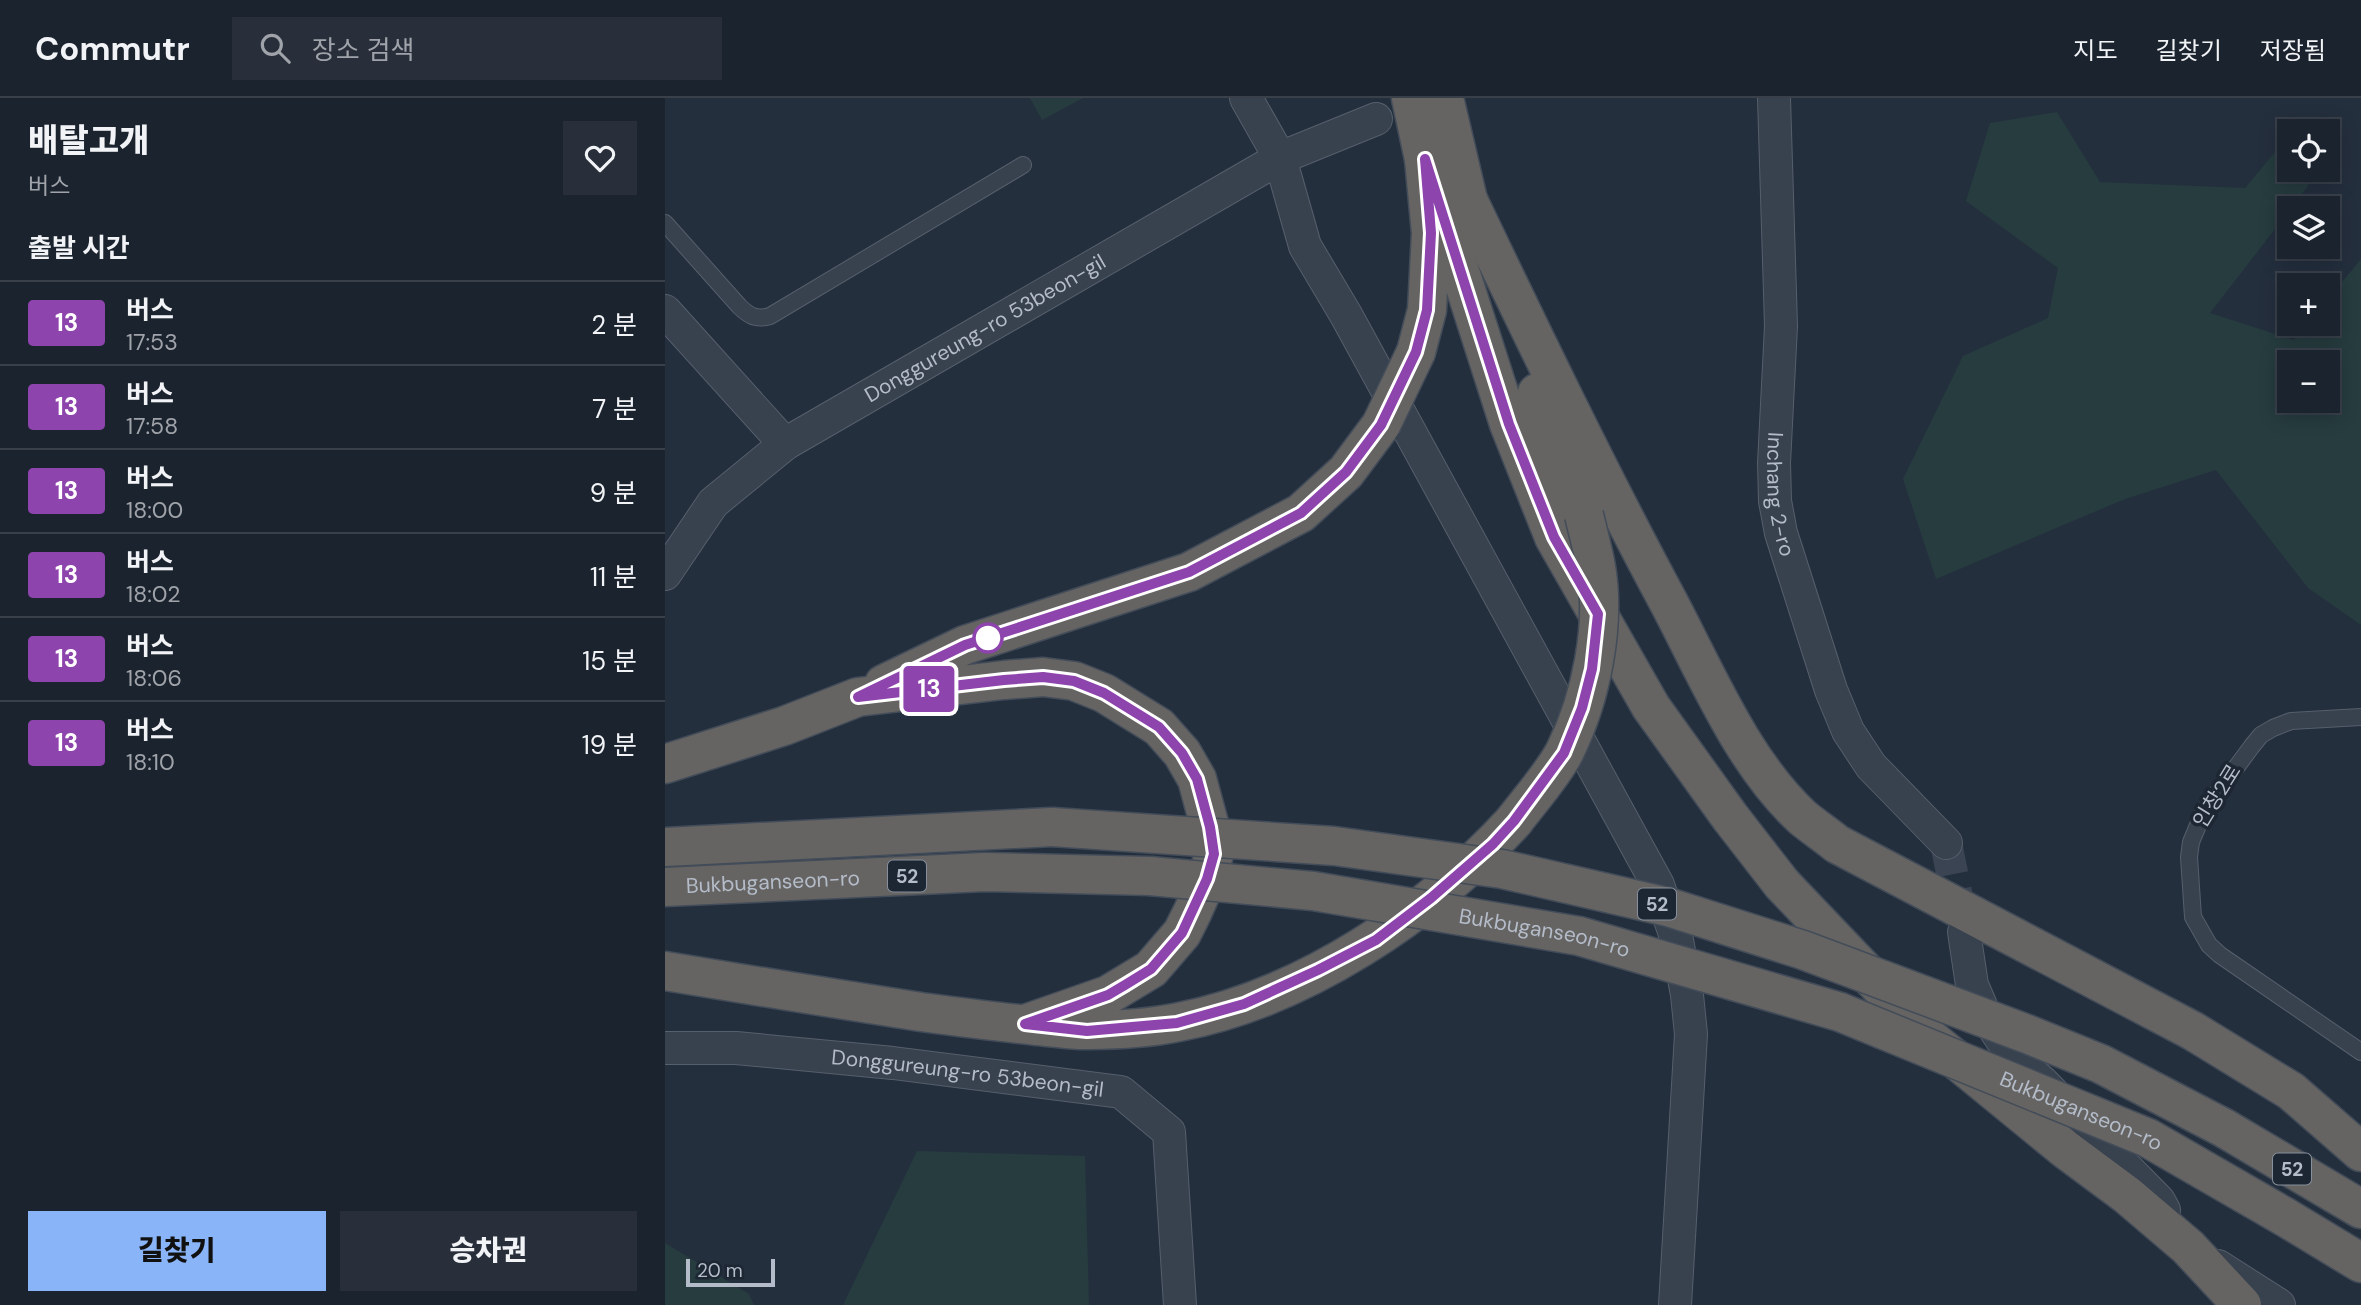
<!DOCTYPE html>
<html lang="ko">
<head>
<meta charset="utf-8">
<style>
	:root { --surface:#1b232e; --page:#282f3a; --text:#f1f3f6; --muted:#a0a4aa; --line:#39404a; --accent:#8ab4f8 }
	body { margin:0; font-family:"DM Sans","Noto Sans KR",sans-serif; background:var(--page); color:var(--text); height:100vh; display:flex; flex-direction:column; font-size:26px; white-space:nowrap }
	* { box-sizing:border-box; margin:0 }
	p { font-size:23px; color:var(--muted) }
	.icon { flex:none; width:38px; height:38px; fill:none; stroke:currentColor; stroke-width:2; stroke-linecap:round; stroke-linejoin:round }
	.map { position:relative; flex:1; overflow:hidden }
	.drawer { display:flex; flex-direction:column; background:var(--surface); width:665px }
	.drawer>* { flex:none }
	.badge { padding:0 14px; border-radius:5px; font-size:24px; line-height:46px }
	.tools { position:absolute; left:1612px; top:21px; display:grid; gap:14px }
	.tools a { display:grid; place-items:center; width:63px; height:63px; border-radius:0px; background:var(--surface); box-shadow:0 4px 18px #0003,0 0 0 2px var(--line); font-size:35px }
	.scale { position:absolute; left:21px; bottom:18px; width:89px; box-sizing:border-box; padding-left:7px; border:4px solid #b4bcc9; border-top:0; font-size:19px; line-height:24px; white-space:nowrap; color:#b4bcc9; -webkit-text-stroke:5px #1d2633; paint-order:stroke }
	.map>.badge { position:absolute; translate:-50% -50%; box-shadow:0 0 0 4px #fff }
	h2 { padding:0 28px; font-size:26px; line-height:63px }
	.round { display:grid; place-items:center; flex:none; width:74px; height:74px; border-radius:0px; background:var(--page) }
	.summary { display:flex; align-items:center; justify-content:space-between; height:119px; padding:0 28px }
	h1 { font-size:33px; font-weight:800; line-height:52px }
	.action { display:flex; gap:14px; margin-top:auto; padding:14px 28px }
	.action a { flex:1; height:80px; border-radius:0px; background:var(--accent); color:#111; font-size:28px; font-weight:800; line-height:80px; text-align:center }
	.action a+a { background:var(--page); color:var(--text) }
	ul { padding:0; list-style:none }
	li { display:flex; align-items:center; gap:21px; height:84px; padding:0 28px; border-top:2px solid var(--line) }
	li div { flex:1 }
	li b { display:block; font-size:26px }
	li em { font-style:normal }
	li .badge { min-width:77px; font-weight:700; text-align:center }
	header { display:flex; align-items:center; gap:42px; box-sizing:border-box; height:98px; padding:0 35px; background:var(--surface); border-bottom:2px solid var(--line) }
	header strong { font-size:33px }
	nav { display:flex; gap:38px; margin-inline-start:auto; font-size:24px }
	.search { width:490px; height:63px; background:var(--page); display:flex; align-items:center; gap:18px; box-sizing:border-box; padding:0 24px; border-radius:0px; color:var(--muted); font-size:26px }
	main { display:flex; flex:1; min-height:0 }
	.map>svg:first-child { display:block }
</style>
</head>
<body>
<header>
<strong>Commutr</strong>
<div class="search"><svg class="icon" aria-label="search" viewBox="0 0 24 24"><circle cx="10" cy="10" r="6"/><path d="M15 15l6 6"/></svg>장소 검색</div>
<nav><a>지도</a><a>길찾기</a><a>저장됨</a></nav>
</header>
<main>
<section class="drawer">
<div class="summary"><div><h1>배탈고개</h1><p>버스</p></div><a class="round"><svg class="icon" aria-label="heart" viewBox="0 0 24 24"><path d="M12 20l-8-8c-3-5 5-10 8-4 3-6 11-1 8 4z"/></svg></a></div>
<h2>출발 시간</h2>
<ul>
<li><span class="badge" style="background:#8e44ad;color:#fff">13</span><div><b>버스</b><p>17:53</p></div><em>2 분</em></li>
<li><span class="badge" style="background:#8e44ad;color:#fff">13</span><div><b>버스</b><p>17:58</p></div><em>7 분</em></li>
<li><span class="badge" style="background:#8e44ad;color:#fff">13</span><div><b>버스</b><p>18:00</p></div><em>9 분</em></li>
<li><span class="badge" style="background:#8e44ad;color:#fff">13</span><div><b>버스</b><p>18:02</p></div><em>11 분</em></li>
<li><span class="badge" style="background:#8e44ad;color:#fff">13</span><div><b>버스</b><p>18:06</p></div><em>15 분</em></li>
<li><span class="badge" style="background:#8e44ad;color:#fff">13</span><div><b>버스</b><p>18:10</p></div><em>19 분</em></li>
</ul>
<div class="action"><a>길찾기</a><a>승차권</a></div>
</section>
<div class="map">
<svg width="1696" height="1207" viewBox="0 0 1696 1207">
	<rect width="100%" height="100%" fill="#242f3e"/>
	<!-- green -->
	<g fill="#263c3f" fill-rule="evenodd">
		<polygon points="365,0 418,0 377,22"/>
		<path d="M 1392,14 L 1435,84 L 1580,90 L 1624,37 L 1624,72 L 1640,72 L 1643,88 L 1626,110 L 1624,110 L 1624,113 L 1545,215 L 1629,242 L 1642,226 L 1662,226 L 1663,201 L 1696,161 L 1696,527 L 1643,490 L 1551,372 L 1460,401 L 1271,481 L 1238,381 L 1298,258 L 1383,220 L 1393,170 L 1301,103 L 1325,25 ZM 1624,264 L 1662,264 L 1662,303 L 1624,303 Z"/>
		<polygon points="252,1053 420,1058 424,1207 178,1207"/>
		<polygon points="0,1145 84,1196 89,1207 0,1207"/>
	</g>
	<g fill="none" stroke-linecap="round" stroke-linejoin="round">
		<!-- minor-tunnel -->
		<polyline stroke="#3a4453" stroke-width="32" stroke-dasharray="32 16" stroke-linecap="butt" points="1281,745 1298,829"/>
		<defs>
			<g id="service">
				<path d="M 0,125 L 74,208 C 84,218 91,222 105,218 L 358,67"/>
				<polyline points="1696,619 1626,623 1608,630 1596,637 1587,648 1539,713 1526,744 1524,759 1528,819 1544,847 1555,857 1696,954"/>
			</g>
			<g id="minor">
				<polyline points="581,0 615,60 640,148 681,217 993,787 1012,842 1022,897 1026,936 1010,1207"/>
				<path id="s1" d="M 1109,0 L 1116,228 L 1109,365 L 1110,403 L 1116,435 L 1166,592 L 1183,633 L 1206,668 L 1281,745"/>
				<polyline points="0,213 120,346"/>
				<path id="s2" d="M 0,476 L 48,405 L 120,346 L 615,60 L 711,21"/>
				<polyline points="1299,834 1307,887 1319,915 1348,959 1377,984 1494,1103 1499,1112"/>
				<path id="s3" d="M 0,950 L 71,950 L 228,965 L 456,994 L 504,1034 L 515,1207"/>
				<polyline points="1553,1168 1614,1207"/>
			</g>
			<g id="trunk">
				<polyline points="746,0 759,61 766,135 762,212 751,254"/>
				<polyline points="779,0 803,102 811,126"/>
				<polyline points="759,61 844,326 889,439 986,609 1065,719 1117,786 1262,938 1400,1051 1462,1097 1523,1149 1577,1207"/>
				<path d="M 803,102 C 868,238 933,373 1004,505 C 1042,577 1078,665 1138,720 C 1149,729 1161,737 1172,746 L 1528,933 L 1626,993 L 1696,1054"/>
				<polyline points="872,295 919,417"/>
				<polyline points="219,586 300,547 524,474 636,415 681,374 716,327"/>
				<polyline points="0,666 119,628 193,599 339,582 378,579 409,583 439,595 494,629 517,655 532,681 545,729 549,756 542,781 528,813 517,835 486,871 443,897 360,926"/>
				<polyline points="0,749 387,729"/>
				<path id="s4" d="M 0,789 L 320,774 L 485,778"/>
				<path d="M 0,873 C 85,887 171,901 256,914 C 294,919 333,924 372,928 C 389,929 407,933 424,932 C 453,932 485,930 514,924 C 638,900 764,816 849,723"/>
				<polyline points="1559,1030 1696,1111"/>
				<polyline points="1620,1119 1696,1165"/>
			</g>
		</defs>
		<!-- service casing -->
		<use href="#service" stroke="#565f6c" stroke-width="18"/>
		<!-- minor casing -->
		<use href="#minor" stroke="#565f6c" stroke-width="34"/>
		<!-- trunk casing -->
		<use href="#trunk" stroke="#434c59" stroke-width="41"/>
		<!-- service -->
		<use href="#service" stroke="#38414e" stroke-width="16"/>
		<!-- minor -->
		<use href="#minor" stroke="#38414e" stroke-width="32"/>
		<!-- trunk -->
		<use href="#trunk" stroke="#656462" stroke-width="38"/>
		<defs>
			<g id="trunk-bridge">
				<polyline points="716,327 751,254"/>
				<path d="M 849,723 C 864,703 889,675 900,653 C 926,600 941,528 931,469 C 928,452 923,434 919,417"/>
				<polyline points="387,729 669,748 837,771 1003,809 1138,852 1362,936 1436,966 1559,1030"/>
				<path id="s5" d="M 485,778 L 648,793 L 914,838 L 1175,914 L 1483,1040 L 1620,1119"/>
			</g>
		</defs>
		<!-- trunk-bridge casing -->
		<use href="#trunk-bridge" stroke="#434c59" stroke-width="41" stroke-linecap="butt"/>
		<!-- trunk-bridge -->
		<use href="#trunk-bridge" stroke="#656462" stroke-width="38"/>
	</g>
	<g fill="none" stroke-linecap="round" stroke-linejoin="round">
		<defs>
			<polygon id="line" points="760,61 844,326 889,439 933,516 927,571 917,610 899,655 849,723 828,746 766,800 711,842 653,872 579,906 512,925 422,933 360,926 443,897 460,887 486,871 517,835 542,781 549,756 545,729 532,681 517,655 494,629 439,595 409,583 378,579 339,582 193,599 300,547 524,474 636,415 681,374 716,327 751,254 762,212 766,135"/>
		</defs>
		<!-- line casing -->
		<use href="#line" stroke="#fff" stroke-width="16"/>
		<!-- line -->
		<use href="#line" stroke="#8e44ad" stroke-width="10"/>
	</g>
	<!-- markers -->
	<circle fill="#fff" stroke="#8e44ad" stroke-width="3.5" cx="323" cy="540" r="14"/>
	<g text-anchor="middle" stroke-width="7" stroke-linejoin="round" paint-order="stroke">
		<!-- shield labels -->
		<g fill="#1d2633" stroke="#878f9c" stroke-width="2">
			<rect x="223" y="762.5" width="38" height="31" rx="5"/>
			<rect x="973" y="790.5" width="38" height="31" rx="5"/>
			<rect x="1608" y="1055.5" width="38" height="31" rx="5"/>
		</g>
		<g font-size="19" font-weight="bold" fill="#b4bcc9">
			<text x="242" y="785">52</text>
			<text x="992" y="813">52</text>
			<text x="1627" y="1078">52</text>
		</g>
		<!-- street labels -->
		<g font-size="21" fill="#b4bcc9" stroke="#1d2633">
			<text dy="7" stroke="none"><textPath href="#s2" startOffset="410">Donggureung-ro 53beon-gil</textPath></text>
			<text dy="7" stroke="none"><textPath href="#s1" startOffset="397">Inchang 2-ro</textPath></text>
			<text transform="translate(1552 698) rotate(-58)" y="7">인창2로</text>
			<text dy="7" stroke="none"><textPath href="#s4" startOffset="108">Bukbuganseon-ro</textPath></text>
			<text dy="7" stroke="none"><textPath href="#s5" startOffset="399">Bukbuganseon-ro</textPath></text>
			<text dy="7" stroke="none"><textPath href="#s3" startOffset="304">Donggureung-ro 53beon-gil</textPath></text>
			<text dy="7" stroke="none"><textPath href="#s5" startOffset="966">Bukbuganseon-ro</textPath></text>
		</g>
	</g>
</svg>
<div class="tools">
<a><svg class="icon" aria-label="locate" viewBox="0 0 24 24"><circle cx="12" cy="12" r="6"/><path d="M12 2v4M12 18v4M2 12h4M18 12h4"/></svg></a>
<a><svg class="icon" aria-label="layers" viewBox="0 0 24 24"><path d="M12 4l9 5-9 5-9-5zM3 14l9 5 9-5"/></svg></a>
<a>+</a>
<a>−</a>
</div>
<div class="scale">20 m</div>
<b class="badge" style="left:264px;top:591px;background:#8e44ad;color:#fff">13</b>
</div>
</main>
</body>
</html>
